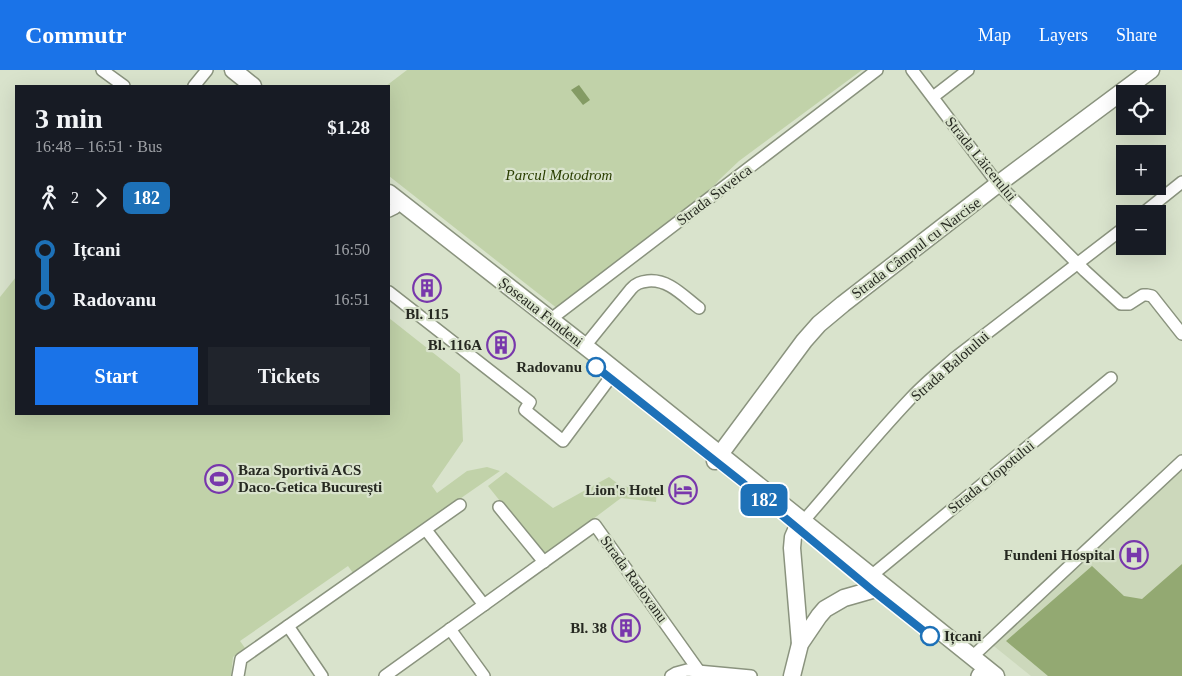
<!DOCTYPE html>
<html lang="en">
<head>
<meta charset="utf-8">
<style>
	:root { --surface:#171b24; --page:#20242c; --text:#f1f3f6; --muted:#9ea1a6; --accent:#1a73e8 }
	body { margin:0; font-family:"Times New Roman",serif; background:var(--page); color:var(--text); height:100vh; display:flex; flex-direction:column; font-size:19px; white-space:nowrap }
	* { box-sizing:border-box; margin:0 }
	p { font-size:16px; color:var(--muted) }
	.icon { flex:none; width:28px; height:28px; fill:none; stroke:currentColor; stroke-width:2; stroke-linecap:round; stroke-linejoin:round }
	.map { position:relative; flex:1; overflow:hidden }
	.side { position:absolute; left:15px; top:15px; width:375px; height:330px; display:flex; flex-direction:column; background:var(--surface); border-radius:0px; box-shadow:0 5px 20px #0002 }
	.side>* { flex:none }
	.badge { padding:0 10px; border-radius:8px; font-size:18px; line-height:32px }
	.buttons { position:absolute; left:1116px; top:15px; display:grid; gap:10px }
	.buttons a { display:grid; place-items:center; width:50px; height:50px; border-radius:0px; background:var(--surface); box-shadow:0 5px 20px #0002; font-size:25px }
	.map>.badge { position:absolute; translate:-50% -50%; box-shadow:0 0 0 2px #fff }
	.legs { display:flex; align-items:center; gap:8px; height:55px; padding:0 20px; font-size:16px }
	.legs p { margin-inline-start:auto }
	.headline { display:flex; align-items:center; justify-content:space-between; height:85px; padding:0 20px }
	h1 { font-size:28px; font-weight:800; line-height:38px }
	.cta { display:flex; gap:10px; margin-top:auto; padding:10px 20px }
	.cta a { flex:1; height:58px; border-radius:0px; background:var(--accent); color:#fff; font-size:20px; font-weight:800; line-height:58px; text-align:center }
	.cta a+a { background:var(--page); color:var(--text) }
	ul { padding:0 20px; list-style:none }
	li { display:flex; align-items:center; gap:18px; height:50px; font-size:19px }
	li i { display:grid; place-items:center; width:8px; height:100%; margin:0 6px; background:currentColor }
	li i::after { content:''; width:12px; height:12px; margin:-6px; border:4px solid; border-radius:50%; background:var(--surface) }
	li p { margin-inline-start:auto }
	li:first-child i { background:linear-gradient(#0000 50%,currentColor 0) }
	li:last-child i { background:linear-gradient(currentColor 50%,#0000 0) }
	header { display:flex; align-items:center; gap:30px; box-sizing:border-box; height:70px; padding:0 25px; background:var(--accent); color:#fff }
	header strong { font-size:24px }
	nav { display:flex; gap:28px; margin-inline-start:auto; font-size:18px }
	.map>svg:first-child { display:block }
</style>
</head>
<body>
<header>
<strong>Commutr</strong>
<nav><a>Map</a><a>Layers</a><a>Share</a></nav>
</header>
<div class="map">
<svg width="1182" height="606" viewBox="0 0 1182 606">
	<rect width="100%" height="100%" fill="#d9e3cc"/>
	<!-- built -->
	<polygon fill="#ccd8bb" points="1182,398 1182,606 1031,606 990,573"/>
	<!-- green -->
	<g fill="#c1d2a9">
		<polygon points="407,0 862,0 739,91 719,110 706,125 558,239 389,106 389,16 386,16"/>
		<polygon points="16,207 16,344 389,344 389,248 460,304 463,371 432,416 437,423 467,401 487,397 500,401 353,503 348,496 240,571 245,578 233,587 231,606 0,606 0,227"/>
		<polygon points="506,402 553,438 609,407 621,416 657,420 656,432 621,428 544,486 488,416"/>
	</g>
	<!-- forest -->
	<polygon fill="#93a972" points="1182,494 1182,606 1048,606 1006,571 1092,496 1124,526 1142,529"/>
	<!-- water -->
	<polygon fill="#849b64" points="579,15 590,30 583,35 571,20"/>
	<g fill="none" stroke-linecap="round" stroke-linejoin="round">
		<defs>
			<g id="street">
				<polyline points="102,0 124,16"/>
				<polyline points="912,0 998,114 1085,201 1121,234 1129,234 1143,225 1147,225 1152,226 1182,264"/>
				<polyline points="194,16 207,0"/>
				<polyline points="933,27 968,0"/>
				<polyline points="389,141 395,138"/>
				<polyline points="1142,144 1182,112"/>
				<polyline points="389,222 530,332 525,340 563,371 610,308"/>
				<polyline points="551,249 877,0"/>
				<path d="M 585,276 L 631,219 C 636,213 641,212 648,211 C 669,209 683,226 699,238"/>
				<polyline points="499,437 544,492"/>
				<path d="M 800,455 C 837,413 872,369 911,328 C 925,313 941,300 956,287 L 1125,157"/>
				<polyline points="426,460 484,535"/>
				<polyline points="871,506 1111,308"/>
				<polyline points="288,556 322,606"/>
				<polyline points="450,559 484,606"/>
				<polyline points="972,587 1182,391"/>
				<polyline points="238,606 241,589 460,435"/>
				<polyline points="385,606 595,455 699,601"/>
				<polyline points="671,606 676,603 687,600 751,606"/>
				<polyline points="977,606 978,604"/>
			</g>
			<g id="secondary">
				<polyline points="233,0 253,16"/>
				<polyline points="389,123 600,288 996,606"/>
				<polyline points="715,391 804,271 819,254 843,234 998,114 1151,0"/>
				<polyline points="797,458 793,467 792,478 800,574"/>
				<polyline points="792,606 800,574 819,546 825,539 844,528 872,520"/>
			</g>
		</defs>
		<!-- street casing -->
		<use href="#street" stroke="#8a937e" stroke-width="14"/>
		<!-- secondary casing -->
		<use href="#secondary" stroke="#8a937e" stroke-width="19"/>
		<!-- street -->
		<use href="#street" stroke="#fff" stroke-width="11"/>
		<!-- secondary -->
		<use href="#secondary" stroke="#fff" stroke-width="16"/>
	</g>
	<g fill="none" stroke-linecap="round" stroke-linejoin="round">
		<defs>
			<polyline id="line-1" points="596,297 743,413 872,520 930,566"/>
		</defs>
		<!-- line-1 casing -->
		<use href="#line-1" stroke="#fff" stroke-width="11"/>
		<!-- line-1 -->
		<use href="#line-1" stroke="#1d71b8" stroke-width="8"/>
	</g>
	<!-- icons -->
	<defs>
		<symbol id="building-ring" viewBox="-11 -11 22 22"><circle r="9.5" fill="#d9e3cc" stroke="#7837ac" stroke-width="1.5"/><path d="M-4-6H4V6H1V3H-1V6H-4ZM-2.5-4.3h1.7v1.8h-1.7ZM.8-4.3h1.7v1.8H.8ZM-2.5-1h1.7V.8h-1.7ZM.8-1h1.7V.8H.8Z" fill="#7837ac"/></symbol>
		<symbol id="stadium-ring" viewBox="-11 -11 22 22"><circle r="9.5" fill="#d9e3cc" stroke="#7837ac" stroke-width="1.5"/><path d="M0-5a6.5 5 0 1 0 0 10a6.5 5 0 1 0 0-10ZM-3.5-1.8h7v3.6h-7Z" fill="#7837ac"/></symbol>
		<symbol id="hotel-ring" viewBox="-11 -11 22 22"><circle r="9.5" fill="#d9e3cc" stroke="#7837ac" stroke-width="1.5"/><path d="M-6-4.5h1.5V1H6V5H4.5V3h-9V5H-6ZM-4 0a1.8 1.8 0 1 1 3.6 0ZM.5 0V-2.5h3Q6-2.5 6 0Z" fill="#7837ac"/></symbol>
		<symbol id="hospital-ring" viewBox="-11 -11 22 22"><circle r="9.5" fill="#d9e3cc" stroke="#7837ac" stroke-width="1.5"/><path d="M-5-5h3v3.5h4V-5h3V5h-3V1.5h-4V5h-3Z" fill="#7837ac"/></symbol>
	</defs>
	<g fill-rule="evenodd">
		<use href="#building-ring" x="411" y="202" width="32" height="32"/>
		<use href="#building-ring" x="485" y="259" width="32" height="32"/>
		<use href="#stadium-ring" x="203" y="393" width="32" height="32"/>
		<use href="#hotel-ring" x="667" y="404" width="32" height="32"/>
		<use href="#hospital-ring" x="1118" y="469" width="32" height="32"/>
		<use href="#building-ring" x="610" y="542" width="32" height="32"/>
	</g>
	<!-- markers -->
	<g fill="#fff" stroke="#1d71b8" stroke-width="2.5">
		<circle cx="596" cy="297" r="9"/>
		<circle cx="930" cy="566" r="9"/>
	</g>
	<g text-anchor="middle" stroke-width="4.5" stroke-linejoin="round" paint-order="stroke">
		<!-- street labels -->
		<g font-size="15" fill="#262921" stroke="#d9e3cc">
			<text transform="translate(981 89) rotate(51)" y="5">Strada Lăicerului</text>
			<text transform="translate(714 125) rotate(-37)" y="5">Strada Suveica</text>
			<text transform="translate(916 178) rotate(-37)" y="5">Strada Câmpul cu Narcise</text>
			<text transform="translate(541 242) rotate(38)" y="5">Șoseaua Fundeni</text>
			<text transform="translate(950 296) rotate(-41)" y="5">Strada Balotului</text>
			<text transform="translate(991 407) rotate(-39)" y="5">Strada Clopotului</text>
			<text transform="translate(634 509) rotate(54)" y="5">Strada Radovanu</text>
		</g>
		<!-- park labels -->
		<g font-size="15" font-style="italic" fill="#2a3e00" stroke="#d9e3cc">
			<text x="559" y="110">Parcul Motodrom</text>
		</g>
		<!-- poi labels -->
		<g font-size="15" font-weight="bold" fill="#262921" stroke="#d9e3cc" text-anchor="end">
			<text x="427" y="249" text-anchor="middle">Bl. 115</text>
			<text x="482" y="280">Bl. 116A</text>
			<text x="238" y="405" text-anchor="start">Baza Sportivă ACS<tspan x="238" dy="17">Daco-Getica București</tspan></text>
			<text x="664" y="425">Lion's Hotel</text>
			<text x="1115" y="490">Fundeni Hospital</text>
			<text x="607" y="563">Bl. 38</text>
		</g>
		<!-- stop labels -->
		<g font-size="15" font-weight="bold" fill="#262921" stroke="#d9e3cc" text-anchor="end">
			<text x="582" y="302">Radovanu</text>
			<text x="944" y="571" text-anchor="start">Ițcani</text>
		</g>
	</g>
</svg>
<div class="buttons">
<a><svg class="icon" aria-label="locate" viewBox="0 0 24 24"><circle cx="12" cy="12" r="6"/><path d="M12 2v4M12 18v4M2 12h4M18 12h4"/></svg></a>
<a>+</a>
<a>−</a>
</div>
<b class="badge" style="left:764px;top:430px;background:#1d71b8;color:#fff">182</b>
<section class="side">
<div class="headline"><div><h1>3 min</h1><p>16:48 – 16:51 · Bus</p></div><b>$1.28</b></div>
<div class="legs"><svg class="icon" aria-label="walk" viewBox="0 0 24 24"><circle cx="13" cy="4" r="2"/><path d="M13 8l-2 6 4 7M11 14l-3 7M7 12l3-4h3l4 4"/></svg>2<svg class="icon" aria-label="forward" viewBox="0 0 24 24"><path d="M9 5l7 7-7 7"/></svg><b class="badge" style="background:#1d71b8;color:#fff">182</b></div>
<ul>
<li><i style="color:#1d71b8"></i><b>Ițcani</b><p>16:50</p></li>
<li><i style="color:#1d71b8"></i><b>Radovanu</b><p>16:51</p></li>
</ul>
<div class="cta"><a>Start</a><a>Tickets</a></div>
</section>
</div>
</body>
</html>
